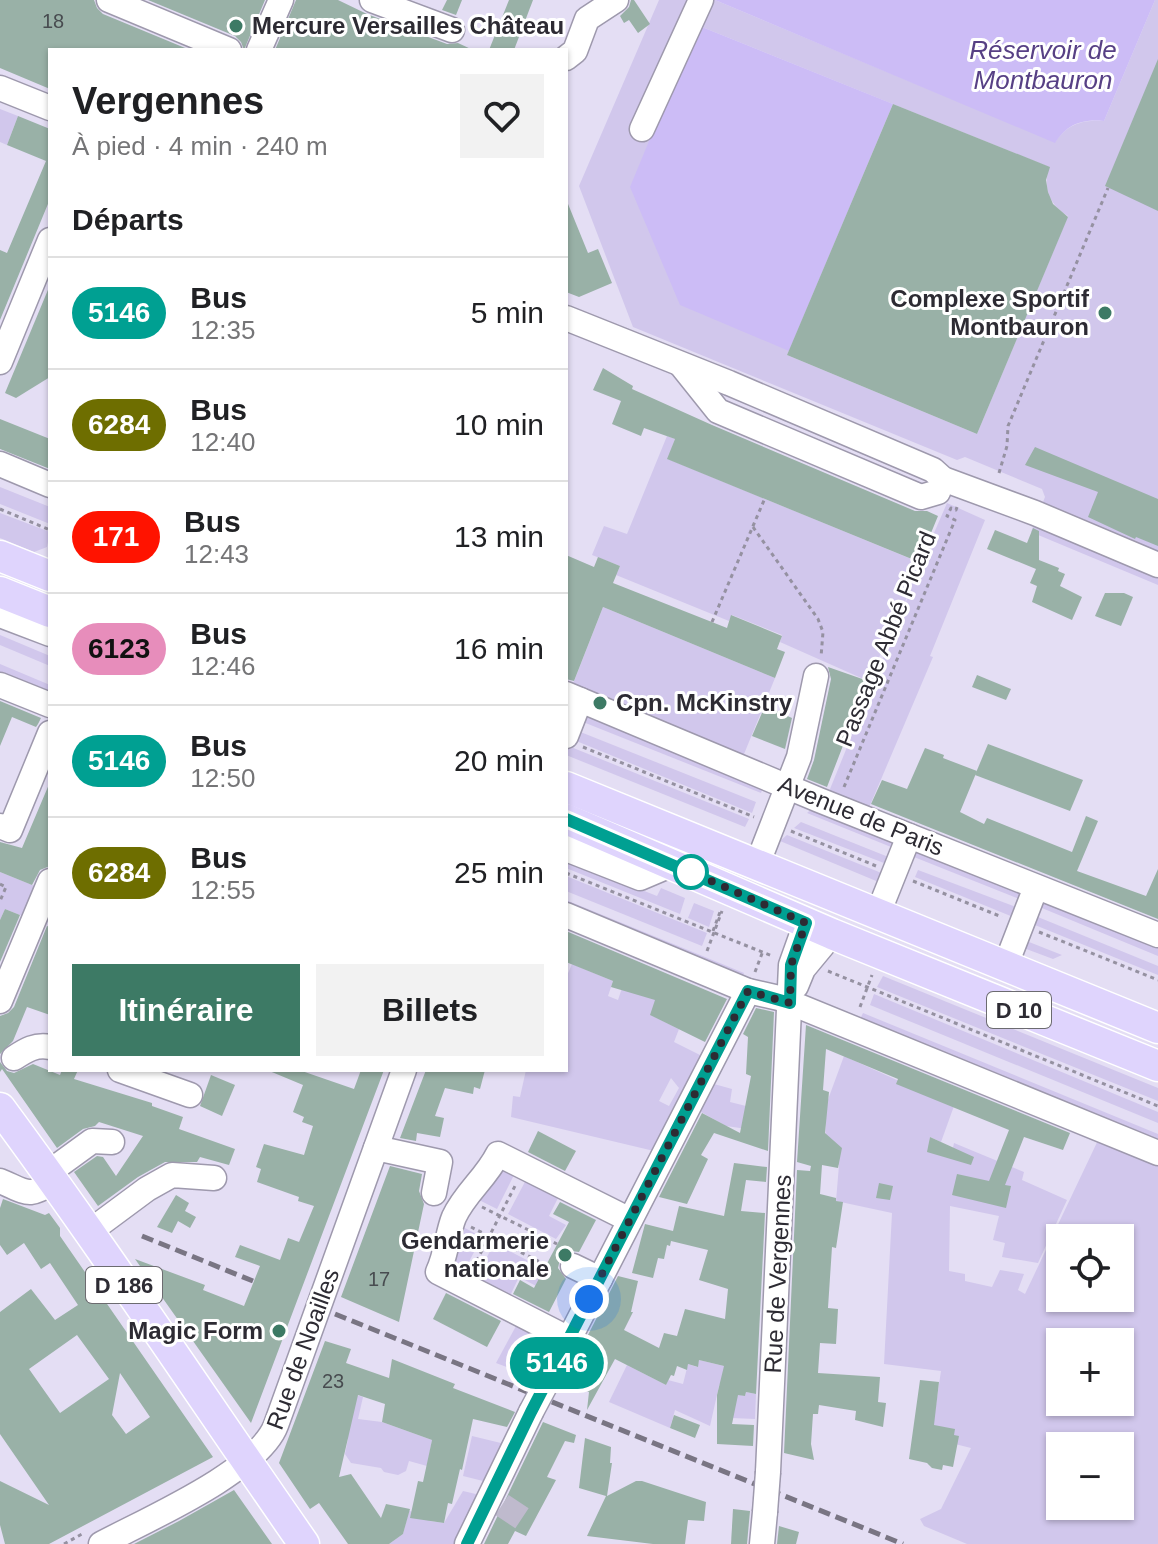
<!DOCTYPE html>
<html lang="fr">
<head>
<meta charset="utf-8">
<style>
	:root { --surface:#fff; --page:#f2f2f2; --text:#202124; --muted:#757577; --line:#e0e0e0; --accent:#3d7a65 }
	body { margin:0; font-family:Helvetica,sans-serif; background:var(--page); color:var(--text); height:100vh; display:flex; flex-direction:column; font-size:30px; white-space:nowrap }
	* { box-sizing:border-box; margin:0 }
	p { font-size:26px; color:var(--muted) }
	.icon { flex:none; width:44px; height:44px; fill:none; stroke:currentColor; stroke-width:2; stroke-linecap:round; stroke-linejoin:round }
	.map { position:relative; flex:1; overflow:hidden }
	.side { position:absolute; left:48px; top:48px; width:520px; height:1024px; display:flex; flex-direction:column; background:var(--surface); border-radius:0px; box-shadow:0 2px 6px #0004 }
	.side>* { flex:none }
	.badge { padding:0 16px; border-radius:26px; font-size:28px; line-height:52px }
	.buttons { position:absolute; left:1046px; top:1224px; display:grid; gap:16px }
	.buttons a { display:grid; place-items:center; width:88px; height:88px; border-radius:0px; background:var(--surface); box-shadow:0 2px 6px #0004; font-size:40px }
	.you { position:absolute; width:40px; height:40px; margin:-20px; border:6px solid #fff; border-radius:50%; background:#1a73e8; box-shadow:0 0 0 12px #1a73e833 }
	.map>.badge { position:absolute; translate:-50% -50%; box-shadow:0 0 0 4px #fff }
	h2 { padding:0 24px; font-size:30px; line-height:72px }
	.round { display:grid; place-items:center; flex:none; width:84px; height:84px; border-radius:0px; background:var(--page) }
	.headline { display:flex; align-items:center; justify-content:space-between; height:136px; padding:0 24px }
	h1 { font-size:38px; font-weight:700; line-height:60px }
	.action { display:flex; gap:16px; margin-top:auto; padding:16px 24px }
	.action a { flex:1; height:92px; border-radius:0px; background:var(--accent); color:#fff; font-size:32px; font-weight:700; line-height:92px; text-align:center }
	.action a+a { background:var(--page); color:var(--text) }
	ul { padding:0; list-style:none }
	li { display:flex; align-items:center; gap:24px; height:112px; padding:0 24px; border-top:2px solid var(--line) }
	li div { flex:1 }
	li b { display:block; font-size:30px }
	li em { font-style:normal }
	li .badge { min-width:88px; font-weight:700; text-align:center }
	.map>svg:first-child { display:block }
</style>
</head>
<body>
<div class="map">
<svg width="1158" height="1544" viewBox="0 0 1158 1544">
	<rect width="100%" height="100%" fill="#e4def4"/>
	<!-- green -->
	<g fill="#d1c7ec" fill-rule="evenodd">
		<path d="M 659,0 L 715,0 L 1055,142 C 1068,124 1082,120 1104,121 L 1155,0 L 1158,0 L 1158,585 L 1031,532 L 1045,497 L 1042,489 L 965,457 L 957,460 L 633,327 L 579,186 ZM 697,25 L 1049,167 C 1043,188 1049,205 1068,216 L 977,434 L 787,355 L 789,351 Z"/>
		<polygon points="0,109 18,116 7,145 0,142"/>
		<polygon points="667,436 675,439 668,459 921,563 947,503 985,520 930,656 933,657 868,810 828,794 912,587 868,681 780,642 782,635 732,615 729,621 616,575 620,566 592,555 604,526 627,534"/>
		<polygon points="0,487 50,507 50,524 0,504"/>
		<polygon points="0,513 50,532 47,547 34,552 0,538"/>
		<polygon points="603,607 775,678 742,759 571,689"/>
		<polygon points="0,635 50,656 50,666 0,645"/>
		<polygon points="0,664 50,685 45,697 0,679"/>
		<polygon points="581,714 763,787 761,793 578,720"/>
		<polygon points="573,729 756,802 752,813 569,738"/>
		<polygon points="566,745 749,819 745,827 566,755"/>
		<polygon points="813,808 898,842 896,849 807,813"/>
		<polygon points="801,822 891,858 889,865 794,828"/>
		<polygon points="787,835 884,874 881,883 780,841"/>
		<polygon points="918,850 1027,894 1024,901 914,857"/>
		<polygon points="566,860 657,896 661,888 685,898 680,914 566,868"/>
		<polygon points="918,870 1021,909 1018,919 915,877"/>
		<polygon points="0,872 37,887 25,917 5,909 0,920"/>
		<polygon points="566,876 707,933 702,946 566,891"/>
		<polygon points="1040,898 1158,946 1158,956 1037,906"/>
		<polygon points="566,900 744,973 741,980 566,909"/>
		<polygon points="694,903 714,911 709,927 688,918"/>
		<polygon points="1033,915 1158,966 1158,975 1030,923"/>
		<polygon points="1024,940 1062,955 1053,959 1021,947"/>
		<path d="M 572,964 L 613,981 L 608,996 L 618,1000 L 624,982 L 658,991 L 651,1015 L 679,1029 L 674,1042 L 702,1056 L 654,1151 L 511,1117 L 513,1096 L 520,1097 L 526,1070 L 566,1070 L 566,978 ZM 671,1078 L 679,1088 L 669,1106 L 659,1101 Z"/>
		<polygon points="883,976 1158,1088 1158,1101 877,987"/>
		<polygon points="874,994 1158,1112 1158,1123 870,1005"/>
		<polygon points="863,1013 1158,1134 1158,1146 858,1023"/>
		<path d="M 844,1056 L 954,1106 L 941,1142 L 930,1137 L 928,1152 L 953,1148 L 954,1143 L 1024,1172 L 1022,1180 L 1067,1200 L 1038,1263 L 1002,1257 L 1005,1243 L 993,1240 L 999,1216 L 950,1206 L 949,1271 L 965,1274 L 965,1281 L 992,1287 L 1000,1270 L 1024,1274 L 1018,1290 L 1025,1294 L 1101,1134 L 1158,1161 L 1158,1544 L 967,1544 L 924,1526 L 920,1519 L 941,1509 L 971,1448 L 931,1438 L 941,1371 L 884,1364 L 892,1213 L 836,1201 L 839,1165 L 825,1162 L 826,1105 ZM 1060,1238 L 1120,1238 L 1120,1298 L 1060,1298 ZM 1060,1342 L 1120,1342 L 1120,1402 L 1060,1402 ZM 1060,1446 L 1120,1446 L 1120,1506 L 1060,1506 Z"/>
		<polygon points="714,1084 732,1089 730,1102 754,1108 754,1130 726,1126 701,1112"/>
		<polygon points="500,1164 516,1171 497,1209 475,1198"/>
		<polygon points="527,1178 560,1194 549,1216 566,1225 556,1239 508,1214"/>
		<polygon points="461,1226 482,1237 462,1275 447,1267"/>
		<polygon points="494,1243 542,1268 538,1277 541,1280 538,1287 519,1277 509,1298 475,1281"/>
		<polygon points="516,1326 528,1326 551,1341 553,1350 538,1379 496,1363"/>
		<polygon points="699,1360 728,1367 719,1386 710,1426 675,1410 670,1428 609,1402 627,1365 666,1385 668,1380 683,1384 688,1364 697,1367"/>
		<polygon points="324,1385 363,1397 358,1419 382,1422 432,1440 427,1466 409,1461 406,1471 398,1475 384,1472 381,1468 351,1463 345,1454 348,1439"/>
		<polygon points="746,1392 756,1394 755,1419 732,1418 737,1394 745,1396"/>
		<polygon points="472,1436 505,1444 487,1482 463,1476"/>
		<polygon points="463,1491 480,1495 455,1544 389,1544 403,1534 409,1511 425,1514 430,1521 444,1523"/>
	</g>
	<!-- water -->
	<g fill="#ccbcf6">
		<path d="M 715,0 L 1155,0 L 1104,121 C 1082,119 1067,124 1055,143 Z"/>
		<polygon points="697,25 893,104 789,351 680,305 630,187"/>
	</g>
	<!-- building -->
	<g fill="#99b1a7" fill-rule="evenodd">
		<polygon points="0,0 94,0 97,8 103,14 190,50 50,50 50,89 0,68"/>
		<polygon points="148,0 265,0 244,50 241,42 235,36"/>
		<polygon points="296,0 338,0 367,14 447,44 458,43 473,50 275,50"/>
		<polygon points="447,0 462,0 456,15 442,10"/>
		<polygon points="509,0 533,0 514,50 489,50"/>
		<polygon points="631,0 634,0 650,24 638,33 629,20 624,23 620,16 629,7"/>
		<polygon points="1158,59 1158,211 1105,186"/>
		<polygon points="893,104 1050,167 1046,180 1048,192 1053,204 1068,217 977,434 787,355"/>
		<polygon points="18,116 50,129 50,199 0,320 0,250 7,253 46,161 7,145"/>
		<polygon points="566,199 588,253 598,249 612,283 579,297 566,292"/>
		<polygon points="50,285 50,377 16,398 5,393"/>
		<polygon points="603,368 633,386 632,389 712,425 915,511 927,511 938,516 919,562 667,459 675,439 644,428 641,436 612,424 621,401 593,390"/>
		<polygon points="0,419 50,439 50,469 0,449"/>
		<polygon points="1035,447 1158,499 1158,546 1136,537 1135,539 1088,517 1098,492 1025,465"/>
		<polygon points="1033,528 1039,531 1039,560 1059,568 1058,571 1065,574 1060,586 1082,597 1072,620 1032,602 1037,586 1030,583 1036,569 987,549 995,530 1027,543"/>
		<polygon points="566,555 594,567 598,557 620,566 613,583 727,628 731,615 782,636 777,649 785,652 775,678 603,607 574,681 566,679"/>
		<polygon points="1105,593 1124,593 1133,597 1121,626 1095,616"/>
		<polygon points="828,667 868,681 827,787 807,779 814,760 831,679"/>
		<polygon points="977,675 1011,689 1006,700 972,687"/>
		<polygon points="0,701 41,718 38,724 36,727 12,717 0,746"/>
		<polygon points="765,706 792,718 785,749 752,736"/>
		<polygon points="988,744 1083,780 1070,811 975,775"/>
		<polygon points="925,748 944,755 943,758 977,771 960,812 984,824 987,818 1072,852 1086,816 1098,821 1077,871 1146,896 1158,869 1158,919 871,804 882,780 907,789"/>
		<polygon points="50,782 50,866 40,870 32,885 0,872 0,842 22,848"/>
		<polygon points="5,909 20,915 0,962 0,920"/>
		<polygon points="47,926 50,927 50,1015 27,1007 13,1041 0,1054 0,1016 8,1013 14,1007"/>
		<polygon points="566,931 727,999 705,1042 650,1015 655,1000 611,987 613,981 566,962"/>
		<polygon points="756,1008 774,1012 768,1151 714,1133 701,1155 708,1159 687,1204 659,1197 702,1113 740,1133 751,1076 746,1074 748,1037 743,1034"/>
		<polygon points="806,1025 1070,1133 1063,1150 1024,1137 1005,1185 1011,1186 1006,1208 952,1195 957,1174 989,1181 1009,1130 896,1084 898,1079 826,1049 823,1090 829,1092 825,1133 842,1148 838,1168 822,1165 820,1194 836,1198 836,1201 843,1202 836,1248 832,1247 828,1308 838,1309 836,1344 820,1343 818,1373 880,1377 878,1402 886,1403 883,1427 855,1420 856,1411 819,1405 818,1414 813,1414 811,1444 814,1460 784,1453 797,1170 810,1171 811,1166 797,1162"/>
		<polygon points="0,1062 7,1071 14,1073 33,1064 60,1075 62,1070 78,1070 74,1079 152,1103 152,1106 183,1117 179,1129 235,1149 229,1165 200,1157 197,1162 165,1162 138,1177 98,1206 74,1172 97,1156 103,1157 116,1176 143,1136 99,1122 95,1126 83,1129 57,1148 2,1069 0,1072"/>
		<polygon points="267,1070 299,1070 354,1089 361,1070 384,1070 251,1423 135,1259 205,1285 203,1290 244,1306 260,1266 235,1257 240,1245 280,1260 288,1238 299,1242 314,1206 298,1201 299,1197 257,1182 261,1169 256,1167 264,1144 304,1155 313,1126 302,1122 304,1117 293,1112 303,1085"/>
		<polygon points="426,1070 485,1070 480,1089 474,1087 473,1094 445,1088 435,1116 444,1118 440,1137 417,1133 416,1141 400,1138"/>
		<polygon points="211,1075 235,1085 222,1116 200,1106"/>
		<polygon points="538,1131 576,1151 565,1171 528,1152"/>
		<polygon points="930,1137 974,1157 971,1165 927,1152"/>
		<polygon points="734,1163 767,1167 766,1182 746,1180 741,1211 765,1213 756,1394 746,1392 745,1396 738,1395 732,1424 754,1425 753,1446 717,1444 717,1395 724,1366 699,1360 698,1367 688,1364 687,1370 677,1366 674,1376 671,1375 666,1385 615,1359 587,1410 589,1392 565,1380 618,1276 638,1281 631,1312 633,1312 624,1330 659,1348 664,1333 677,1336 685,1309 725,1319 728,1289 699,1280 708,1250 671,1241 670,1246 667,1245 664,1259 658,1258 653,1278 632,1273 645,1224 673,1231 679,1206 724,1216"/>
		<polygon points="390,1166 422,1174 419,1191 424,1204 399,1322 341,1297"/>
		<polygon points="879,1183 893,1186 890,1200 876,1198"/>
		<polygon points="176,1195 189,1203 185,1211 196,1217 190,1228 178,1221 172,1233 157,1227"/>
		<path d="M 3,1199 L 45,1215 L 49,1213 L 60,1228 L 60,1236 L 213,1457 L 49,1544 L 5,1544 L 0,1525 L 0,1481 L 49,1505 L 0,1434 L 0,1312 L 31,1289 L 55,1320 L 78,1305 L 50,1263 L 41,1269 L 24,1243 L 7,1255 L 0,1245 L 0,1208 ZM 77,1335 L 109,1379 L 60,1413 L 29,1369 ZM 120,1373 L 150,1417 L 126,1434 L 112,1415 Z"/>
		<polygon points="560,1202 596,1220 579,1252 571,1251 560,1259 558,1268 566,1279 549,1312 513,1294 520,1280 534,1288 569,1222 553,1214"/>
		<polygon points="446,1293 501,1321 487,1347 433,1319"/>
		<polygon points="325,1341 351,1349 346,1363 389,1378 392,1359 455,1384 453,1388 515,1412 507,1427 473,1419 462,1470 460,1469 452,1504 448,1503 444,1523 410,1518 418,1481 423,1482 432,1440 382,1422 385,1404 358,1395 339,1477 351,1474 381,1518 386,1504 410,1509 403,1534 389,1544 348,1544 319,1503 310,1509 279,1463"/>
		<polygon points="920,1380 939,1382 934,1425 955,1429 954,1435 959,1436 953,1467 943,1465 942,1470 932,1468 927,1463 909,1459"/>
		<polygon points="674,1415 700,1425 695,1438 670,1428"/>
		<polygon points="543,1422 576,1435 574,1443 565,1441 547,1477 556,1480 526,1536 515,1531 508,1544 484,1544"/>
		<polygon points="585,1438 611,1447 610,1463 612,1463 607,1496 636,1481 642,1481 706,1502 704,1521 688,1520 685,1544 653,1544 587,1536 606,1496 579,1488"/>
		<polygon points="234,1490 272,1544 134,1544 179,1521"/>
		<polygon points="733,1509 750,1511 747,1544 731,1544"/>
		<polygon points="779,1526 799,1532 796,1544 777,1544"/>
	</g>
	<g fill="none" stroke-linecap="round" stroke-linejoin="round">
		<!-- minor-tunnel -->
		<polyline stroke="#bfbacd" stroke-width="24" stroke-dasharray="24 12" stroke-linecap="butt" points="502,1505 532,1525"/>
		<defs>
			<g id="minor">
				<polyline points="109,0 229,50"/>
				<polyline points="372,0 452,30"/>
				<polyline points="259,50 281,0"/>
				<polyline points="566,58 575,51 587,19 616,0"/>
				<polyline points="0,88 50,108"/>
				<polyline points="642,129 701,0"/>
				<polyline points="566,318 729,383 933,470 943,479 1035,513 1158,565"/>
				<polyline points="0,362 50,240"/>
				<polyline points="682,366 718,411 921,497 938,492 943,479"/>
				<polyline points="0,464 50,485"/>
				<polyline points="0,615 50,634"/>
				<polyline points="0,685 50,705"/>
				<polyline points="566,694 819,800 1158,935"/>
				<polyline points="566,736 580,700"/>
				<polyline points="0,826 10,830 50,733"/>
				<polyline points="566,849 640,878 673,864"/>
				<polyline points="757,865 799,757 816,676"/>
				<polyline points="566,915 748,991 779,998 1158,1153"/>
				<polyline points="877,916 909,836"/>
				<polyline points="1005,967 1036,887"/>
				<polyline points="796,986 803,969 832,934"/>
				<polyline points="0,1001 50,881"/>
				<path d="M 14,1058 C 26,1050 36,1044 50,1047"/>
				<polyline points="120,1070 190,1095"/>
				<polyline points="376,1148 440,1162 434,1193"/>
				<polyline points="48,1173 92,1141 112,1142"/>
				<path d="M 0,1181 C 27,1192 28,1199 54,1181"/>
				<polyline points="89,1232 147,1189 172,1175 214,1178"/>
				<polyline points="573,1266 600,1279"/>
				<path d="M 569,1339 L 438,1272 C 447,1253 447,1234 454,1217 C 465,1193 486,1178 498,1154 L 630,1220"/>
				<polyline points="547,1382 748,991"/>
				<polyline points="768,1472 791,965 806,923"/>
				<path d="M 101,1544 C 146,1520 259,1471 276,1425 L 404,1070"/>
				<polyline points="467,1544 531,1412"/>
				<polyline points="762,1544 765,1512"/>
			</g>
			<g id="major">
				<polyline points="0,556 50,576"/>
				<polyline points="0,592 50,612"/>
				<polyline points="566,787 1158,1028"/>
				<polyline points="566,819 832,934 1158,1066"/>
				<path d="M 0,1108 C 105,1250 203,1399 304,1544"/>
			</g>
		</defs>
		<!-- minor casing -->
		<use href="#minor" stroke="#9e99ad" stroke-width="27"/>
		<!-- major casing -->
		<use href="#major" stroke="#fff" stroke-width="33"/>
		<!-- path -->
		<g stroke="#9591a1" stroke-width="3" stroke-dasharray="4 4" stroke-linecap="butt">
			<polyline points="999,473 1007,446 1008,426 1108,188"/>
			<polyline points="0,509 50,530"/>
			<polyline points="753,527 818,619 823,632 821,657"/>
			<polyline points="712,622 765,498"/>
			<polyline points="583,747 754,817"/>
			<polyline points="844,787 955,520 947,516 951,508 956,510 957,507"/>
			<polyline points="791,831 876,866"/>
			<polyline points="566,873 772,956"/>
			<polyline points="913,881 1002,917"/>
			<polyline points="0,884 6,887 0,901"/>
			<polyline points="713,931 720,912"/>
			<polyline points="1039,932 1158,980"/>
			<polyline points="707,951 722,911"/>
			<polyline points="828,971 1158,1106"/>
			<polyline points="755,972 763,951"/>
			<polyline points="860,1007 872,975"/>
			<polyline points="482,1207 557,1244"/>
			<polyline points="471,1227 546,1265"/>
			<polyline points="473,1268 515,1186"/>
			<polyline points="64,1544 82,1534"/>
		</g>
		<!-- minor -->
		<use href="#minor" stroke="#fff" stroke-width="24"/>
		<!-- major -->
		<use href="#major" stroke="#dfd4fd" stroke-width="30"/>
		<!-- rail -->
		<g stroke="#797583" stroke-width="5" stroke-dasharray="12 6" stroke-linecap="butt">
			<polyline points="142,1236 253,1281"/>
			<polyline points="335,1314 903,1544"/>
		</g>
		<defs>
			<g id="minor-bridge">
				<polyline points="531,1412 547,1382"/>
				<polyline points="765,1512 768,1472"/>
			</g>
		</defs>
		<!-- minor-bridge casing -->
		<use href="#minor-bridge" stroke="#9e99ad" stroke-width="27" stroke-linecap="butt"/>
		<!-- minor-bridge -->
		<use href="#minor-bridge" stroke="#fff" stroke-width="24"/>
	</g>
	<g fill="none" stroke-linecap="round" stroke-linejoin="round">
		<defs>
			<polyline id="line" points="467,1544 531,1412 748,991 790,1003 791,965 806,923 566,819"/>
		</defs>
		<!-- line casing -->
		<use href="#line" stroke="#fff" stroke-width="18"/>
		<!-- line -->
		<use href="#line" stroke="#00a092" stroke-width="12"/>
		<!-- walk -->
		<polyline stroke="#2d2b33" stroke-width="8" stroke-dasharray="0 14.4" points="589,1299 748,991 790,1003 791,965 806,923 691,872"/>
	</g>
	<!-- markers -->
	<g fill="#3d7a65" stroke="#fff" stroke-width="3">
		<circle cx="236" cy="26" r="8"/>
		<circle cx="1105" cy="313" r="8"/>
		<circle cx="600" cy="703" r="8"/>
		<circle cx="565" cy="1255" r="8"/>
		<circle cx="279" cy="1331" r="8"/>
	</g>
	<circle fill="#fff" stroke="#00a092" stroke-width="4" cx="691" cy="872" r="16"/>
	<g text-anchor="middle" stroke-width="6" stroke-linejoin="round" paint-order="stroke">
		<!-- number labels -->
		<g font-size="20" fill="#484c50">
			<text x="53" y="28">18</text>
			<text x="379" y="1286">17</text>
			<text x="333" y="1388">23</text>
		</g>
		<!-- shield labels -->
		<g fill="#fff" stroke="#6c6b70" stroke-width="2">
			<rect x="987" y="992" width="64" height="36" rx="6"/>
			<rect x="86" y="1267" width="76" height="36" rx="6"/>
		</g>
		<g font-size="22" font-weight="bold" fill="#2d2b33">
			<text x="1019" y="1018">D 10</text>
			<text x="124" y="1293">D 186</text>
		</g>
		<!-- poi labels -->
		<g font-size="24" font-weight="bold" fill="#2d2b33" stroke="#fff" text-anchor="end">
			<text x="252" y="34" text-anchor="start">Mercure Versailles Château</text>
			<text x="1089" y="307">Complexe Sportif<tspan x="1089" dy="28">Montbauron</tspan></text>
			<text x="616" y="711" text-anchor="start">Cpn. McKinstry</text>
			<text x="549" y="1249">Gendarmerie<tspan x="549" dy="28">nationale</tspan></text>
			<text x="263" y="1339">Magic Form</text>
		</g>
		<!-- street labels -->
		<g font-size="24" fill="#2d2b33" stroke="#fff">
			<text transform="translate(886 639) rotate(-68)" y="8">Passage Abbé Picard</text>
			<text transform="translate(861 816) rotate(22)" y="8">Avenue de Paris</text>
			<text transform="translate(778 1274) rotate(-87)" y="8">Rue de Vergennes</text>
			<text transform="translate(303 1349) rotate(-70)" y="8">Rue de Noailles</text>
		</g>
		<!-- water labels -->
		<g font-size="26" font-style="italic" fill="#574085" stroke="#fff">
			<text x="1043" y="59">Réservoir de<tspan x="1043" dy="30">Montbauron</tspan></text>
		</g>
	</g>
</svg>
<div class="buttons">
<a><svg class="icon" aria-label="locate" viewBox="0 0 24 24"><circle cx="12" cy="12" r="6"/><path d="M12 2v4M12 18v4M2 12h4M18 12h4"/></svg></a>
<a>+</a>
<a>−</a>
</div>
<div class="you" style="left:589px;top:1299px"></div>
<b class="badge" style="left:557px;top:1363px;background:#00a092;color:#fff">5146</b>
<section class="side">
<div class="headline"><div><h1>Vergennes</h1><p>À pied · 4 min · 240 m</p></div><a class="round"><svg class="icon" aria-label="heart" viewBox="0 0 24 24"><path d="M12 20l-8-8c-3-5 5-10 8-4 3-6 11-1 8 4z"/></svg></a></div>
<h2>Départs</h2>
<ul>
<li><span class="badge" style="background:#00a092;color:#fff">5146</span><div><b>Bus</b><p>12:35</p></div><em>5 min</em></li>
<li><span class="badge" style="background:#6e6e00;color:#fff">6284</span><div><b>Bus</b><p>12:40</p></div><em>10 min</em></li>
<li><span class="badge" style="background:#ff1300;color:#fff">171</span><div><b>Bus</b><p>12:43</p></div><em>13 min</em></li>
<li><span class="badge" style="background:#e78dbb;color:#111">6123</span><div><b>Bus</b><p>12:46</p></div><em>16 min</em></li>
<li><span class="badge" style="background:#00a092;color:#fff">5146</span><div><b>Bus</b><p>12:50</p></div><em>20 min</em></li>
<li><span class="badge" style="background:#6e6e00;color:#fff">6284</span><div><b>Bus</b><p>12:55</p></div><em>25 min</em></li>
</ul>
<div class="action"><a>Itinéraire</a><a>Billets</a></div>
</section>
</div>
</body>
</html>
